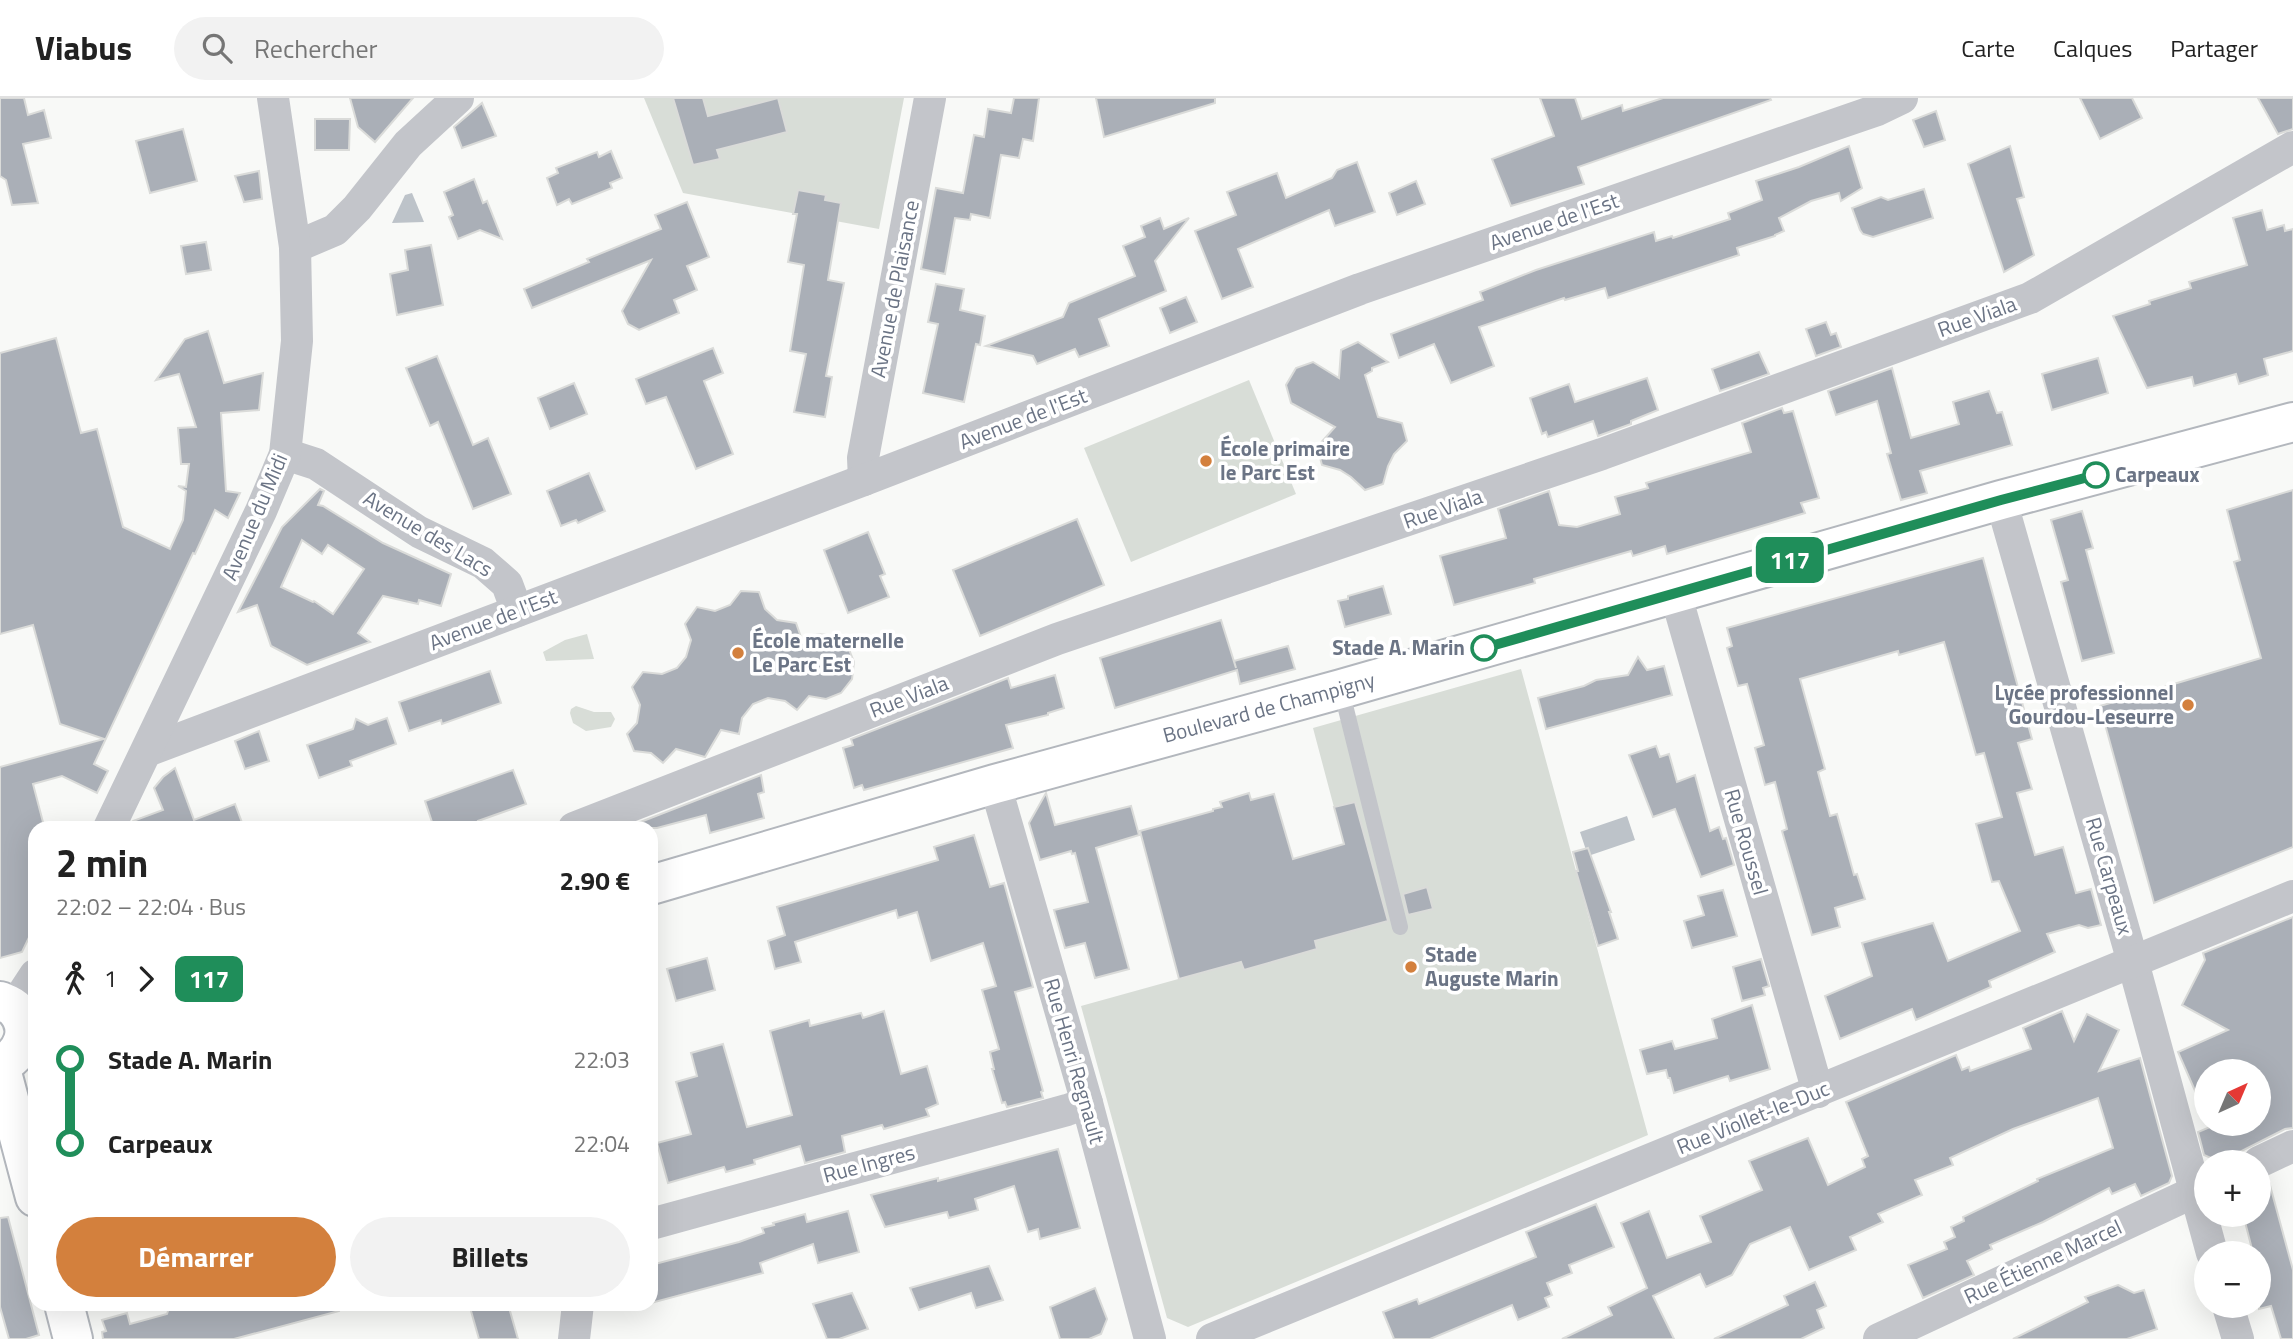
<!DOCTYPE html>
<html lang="fr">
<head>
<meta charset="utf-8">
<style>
	:root { --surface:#fff; --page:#f2f2f2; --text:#222; --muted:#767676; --line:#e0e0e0; --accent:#d3803d }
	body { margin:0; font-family:"Titillium Web",sans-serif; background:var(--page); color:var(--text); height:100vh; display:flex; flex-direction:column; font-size:26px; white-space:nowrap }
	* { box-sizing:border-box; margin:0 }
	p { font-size:23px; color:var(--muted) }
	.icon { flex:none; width:38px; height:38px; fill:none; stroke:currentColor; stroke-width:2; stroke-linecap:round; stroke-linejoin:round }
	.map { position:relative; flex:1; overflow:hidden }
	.panel { position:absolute; left:28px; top:723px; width:630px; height:490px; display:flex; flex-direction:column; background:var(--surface); border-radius:21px; box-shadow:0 7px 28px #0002 }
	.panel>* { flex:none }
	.badge { padding:0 14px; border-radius:10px; font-size:24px; line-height:46px }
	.needle { width:46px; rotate:44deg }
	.tools { position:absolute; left:2194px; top:961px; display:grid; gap:14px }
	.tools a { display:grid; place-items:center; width:77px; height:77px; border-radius:50%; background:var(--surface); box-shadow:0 7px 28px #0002; font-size:35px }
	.map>.badge { position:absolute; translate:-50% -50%; box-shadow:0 0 0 4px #fff }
	.legs { display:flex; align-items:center; gap:10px; height:77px; padding:0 28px; font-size:23px }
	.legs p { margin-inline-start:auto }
	.overview { display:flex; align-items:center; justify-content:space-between; height:119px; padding:0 28px }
	h1 { font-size:38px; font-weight:700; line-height:52px }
	.button { display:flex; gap:14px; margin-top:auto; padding:14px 28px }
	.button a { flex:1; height:80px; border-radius:42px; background:var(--accent); color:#fff; font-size:28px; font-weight:700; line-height:80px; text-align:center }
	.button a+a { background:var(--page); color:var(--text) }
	ul { padding:0 28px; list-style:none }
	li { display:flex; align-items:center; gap:24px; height:84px; font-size:26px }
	li i { display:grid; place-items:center; width:10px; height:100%; margin:0 9px; background:currentColor }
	li i::after { content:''; width:18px; height:18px; margin:-9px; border:5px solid; border-radius:50%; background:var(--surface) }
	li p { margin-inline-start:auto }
	li:first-child i { background:linear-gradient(#0000 50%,currentColor 0) }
	li:last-child i { background:linear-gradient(currentColor 50%,#0000 0) }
	header { display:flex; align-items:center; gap:42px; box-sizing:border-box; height:98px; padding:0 35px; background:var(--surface); border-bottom:2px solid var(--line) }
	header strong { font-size:33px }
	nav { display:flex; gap:38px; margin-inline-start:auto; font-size:24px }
	.search { width:490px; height:63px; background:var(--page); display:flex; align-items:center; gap:18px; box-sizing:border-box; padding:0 24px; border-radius:38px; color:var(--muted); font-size:26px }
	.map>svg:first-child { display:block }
</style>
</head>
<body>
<header>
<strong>Viabus</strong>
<div class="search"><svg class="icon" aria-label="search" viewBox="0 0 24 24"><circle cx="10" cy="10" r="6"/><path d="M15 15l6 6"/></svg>Rechercher</div>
<nav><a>Carte</a><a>Calques</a><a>Partager</a></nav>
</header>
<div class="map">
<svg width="2293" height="1241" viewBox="0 0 2293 1241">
	<rect width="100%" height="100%" fill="#f8f9f7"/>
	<!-- green -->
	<g fill="#d8ddd7">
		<polygon points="644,0 904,0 879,131 683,95"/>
		<polygon points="1249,282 1296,396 1131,464 1084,350"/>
		<polygon points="587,536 594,561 546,563 543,554 565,542"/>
		<polygon points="1521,571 1648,1037 1188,1229 1167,1220 1081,908 1359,831 1338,749 1344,747 1313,630"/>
		<polygon points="576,608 594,614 611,614 615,621 611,629 586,633 573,625 570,615 571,611"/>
	</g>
	<!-- water -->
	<g fill="#bdc3c9">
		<polygon points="412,95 424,124 392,125 405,97"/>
		<polygon points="1627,718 1635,742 1588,758 1580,734"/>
	</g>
	<!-- building -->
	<g fill="#aaafb7" stroke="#dadbd9" stroke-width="2" fill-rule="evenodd">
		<polygon points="0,0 24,0 28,17 44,12 51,40 23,46 38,105 12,107 6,82 0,78"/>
		<polygon points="350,0 413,0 375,44 358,29"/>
		<polygon points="673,0 703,0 708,18 778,0 787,34 717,52 720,61 693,67"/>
		<polygon points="1014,0 1039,0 1033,43 1023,41 1019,60 1001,57 990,120 971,116 970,122 955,120 945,176 921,171 936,90 963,95 974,37 984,39 988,11 1011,15"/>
		<polygon points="1096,0 1215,0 1215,5 1104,39"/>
		<polygon points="1540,0 1575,0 1582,21 1622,7 1623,13 1663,0 1770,0 1771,2 1578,69 1584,86 1511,108 1492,61 1554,38"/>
		<polygon points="2080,0 2132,0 2142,20 2100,41"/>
		<polygon points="2258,0 2293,0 2293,31 2278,36"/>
		<polygon points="482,5 496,38 462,50 454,29"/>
		<polygon points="1936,13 1945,42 1924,49 1913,22"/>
		<polygon points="315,21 350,21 349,52 315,52"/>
		<polygon points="183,31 197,83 150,95 136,43"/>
		<polygon points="1849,48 1862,90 1841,103 1839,95 1811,103 1779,120 1784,133 1775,137 1775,138 1737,150 1739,157 1608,200 1605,190 1565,202 1564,200 1479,229 1494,268 1451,285 1434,246 1399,260 1391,236 1483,202 1480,194 1536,172 1654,134 1656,143 1672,138 1673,140 1730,121 1728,115 1762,102 1756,83 1799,69"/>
		<polygon points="2010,48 2024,99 2017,101 2034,157 2004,174 1968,66"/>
		<polygon points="611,53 622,80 610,85 612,90 572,106 569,101 557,107 547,80 558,75 556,70 597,54 599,59"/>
		<polygon points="1357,64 1375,114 1335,128 1329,112 1238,151 1253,189 1222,201 1195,133 1236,117 1227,94 1277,75 1286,100 1332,80 1337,72"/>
		<polygon points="259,73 262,101 244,104 235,78"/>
		<polygon points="474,81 483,105 487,103 502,141 480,132 458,141 449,119 453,117 444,94"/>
		<polygon points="1416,83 1425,106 1397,117 1389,95"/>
		<polygon points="1924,91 1933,120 1873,139 1863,136 1860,132 1852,110 1881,99 1888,102"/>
		<polygon points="798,92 826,97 825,102 841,105 828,182 844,185 826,278 832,279 825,319 794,314 806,256 790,253 804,167 788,164 797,116 793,116"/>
		<polygon points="687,104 709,159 687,168 697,192 674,202 679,215 639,232 628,226 622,213 651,162 532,210 524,191 589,164 587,161 661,131 655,117"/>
		<polygon points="2262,112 2267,132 2284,127 2285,133 2293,131 2293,253 2264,261 2268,277 2239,286 2236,276 2194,288 2192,279 2147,290 2113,218 2150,206 2149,203 2191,190 2189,184 2247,167 2233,120"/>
		<polygon points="1160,120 1164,131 1189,120 1155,163 1166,193 1099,221 1109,248 1079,259 1075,251 1037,266 1033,258 986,248 1063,219 1069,205 1135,178 1123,148 1145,139 1141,128"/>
		<polygon points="206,144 211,172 186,176 181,148"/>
		<polygon points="431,147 443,207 397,217 390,176 408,172 405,152"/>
		<polygon points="936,186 964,191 960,212 985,218 980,247 976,246 964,304 923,295 938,226 928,224"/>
		<polygon points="1186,199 1197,224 1170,235 1160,210"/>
		<polygon points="1826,224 1831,237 1836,235 1841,249 1816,258 1806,231"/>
		<polygon points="208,233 224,285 263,275 259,312 221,315 226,393 240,395 228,420 215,412 195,456 193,455 94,666 108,673 97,695 62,678 33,686 44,728 35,730 35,827 22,854 0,860 0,669 104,641 60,626 33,527 0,536 0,255 56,240 81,335 97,331 123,429 170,451 183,422 186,393 178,388 186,389 189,366 181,366 178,330 196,329 179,276 156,282 185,241"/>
		<polygon points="1358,244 1388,264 1372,270 1372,273 1365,277 1378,319 1402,325 1407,343 1394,356 1388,368 1383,386 1365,392 1351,379 1340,372 1322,367 1317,349 1335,329 1291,305 1286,287 1296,270 1313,264 1339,280 1341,252"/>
		<polygon points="713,250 723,275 704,283 733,356 696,371 666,299 646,306 636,281"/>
		<polygon points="1759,254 1769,276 1720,293 1712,271"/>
		<polygon points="437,258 473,347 488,340 511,396 473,411 438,324 430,328 406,270"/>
		<polygon points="2098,260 2108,295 2052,312 2042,276"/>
		<polygon points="1892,270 1911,340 1959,326 1953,304 1989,293 1997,315 2002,314 2012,347 1920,373 1927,395 1901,402 1887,356 1891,355 1877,303 1836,317 1828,293"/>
		<polygon points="1647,280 1658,312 1631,323 1631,326 1598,338 1593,323 1548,339 1546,334 1542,336 1530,300 1569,286 1575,304"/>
		<polygon points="574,285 587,316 550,331 538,300"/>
		<polygon points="1782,310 1784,315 1793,313 1819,400 1801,405 1805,415 1667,456 1665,448 1633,458 1631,453 1534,481 1535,485 1454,507 1440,458 1506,440 1498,411 1549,393 1559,427 1577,429 1620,416 1615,399 1648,390 1646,385 1751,354 1742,325"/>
		<polygon points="589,375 605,413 578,425 576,422 561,428 547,393"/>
		<path d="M 320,391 L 324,393 L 318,407 L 323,408 L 383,445 L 451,476 L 441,508 L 419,502 L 418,506 L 383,498 L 358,535 L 370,544 L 307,567 L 271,548 L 257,507 L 238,514 L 282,429 ZM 302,442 L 322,456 L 328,447 L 364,471 L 333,516 L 314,503 L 313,504 L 281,489 Z"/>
		<polygon points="2293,392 2293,749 2154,805 2100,608 2261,560 2234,464 2240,462 2227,412"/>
		<polygon points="2082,413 2093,450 2086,452 2114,555 2082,563 2061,484 2068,482 2051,422"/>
		<polygon points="1077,421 1104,487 980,538 953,472"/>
		<polygon points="868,434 885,476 880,478 889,499 848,515 824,452"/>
		<polygon points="1983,460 2032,641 2018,645 2032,691 2017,695 2035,757 2063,749 2076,795 2091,791 2101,827 2088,830 2079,827 2047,836 2055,854 1989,883 1991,889 1916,922 1912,911 1840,941 1825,898 1872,878 1862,845 1933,825 1948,863 2020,833 1999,783 1992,784 1976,726 2002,719 1984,655 1976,657 1944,544 1899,557 1898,553 1800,581 1825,671 1818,674 1830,718 1837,716 1854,777 1857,776 1865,801 1835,810 1840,829 1812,837 1782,733 1787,731 1775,684 1765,687 1755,650 1764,647 1747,586 1738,588 1727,550 1732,548 1727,530"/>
		<polygon points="1383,488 1391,516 1345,529 1338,503 1348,501 1348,498"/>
		<polygon points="741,493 759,494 765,511 777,522 796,525 802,542 818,536 835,538 848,549 854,564 852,581 841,595 826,601 809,598 797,612 785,603 768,600 753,606 742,620 739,636 721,632 705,659 676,651 663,665 651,655 634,653 627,636 637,625 640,607 632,589 643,574 662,576 677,570 686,559 691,542 685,526 697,509 715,513 730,507"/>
		<polygon points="1221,522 1236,570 1234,563 1288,548 1295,571 1240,586 1237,572 1115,610 1100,560"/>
		<polygon points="1638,559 1647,572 1664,568 1672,597 1546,631 1538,600 1584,588 1596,582 1628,577"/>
		<polygon points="490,573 501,605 442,626 441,622 409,633 399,604"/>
		<polygon points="1055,577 1064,610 1048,615 1048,617 1006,627 1013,650 864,692 862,687 854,690 843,650 853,647 851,641 1008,580 1011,590"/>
		<polygon points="387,620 396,646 350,663 352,668 319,680 307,647 353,631 356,621 368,627"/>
		<polygon points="259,633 269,663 245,671 235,643"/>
		<polygon points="1656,648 1660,659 1669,656 1677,684 1695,677 1710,733 1719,729 1723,741 1726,740 1734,767 1701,779 1675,711 1653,719 1629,657"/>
		<polygon points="175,670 194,722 235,706 244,730 130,730 133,723 163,712 154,690 163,679"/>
		<polygon points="513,672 526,706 478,723 480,730 434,730 425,703"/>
		<polygon points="761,677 764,694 758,696 764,720 710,735 706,717 657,730 625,730"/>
		<polygon points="1046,695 1055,727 1131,708 1139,737 1096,750 1129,871 1095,880 1085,845 1065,850 1054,812 1088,804 1075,755 1072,756 1071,753 1040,762 1029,725"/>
		<polygon points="1249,695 1251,702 1274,696 1293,761 1344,746 1334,709 1355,704 1388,823 1315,843 1317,851 1244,872 1241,864 1179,881 1140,733 1213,713 1213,711 1222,709 1220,704"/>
		<polygon points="974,737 990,789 1004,785 1033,889 1015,894 1043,993 1041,994 1043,1000 1007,1009 1005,1004 1002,1005 992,971 994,971 990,954 999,951 982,892 996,888 983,845 931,863 917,814 898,820 896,812 795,844 801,864 775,871 768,843 785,837 777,809 938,762 934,749"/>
		<polygon points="1588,750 1611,814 1609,814 1618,841 1598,848 1576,773 1578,773 1573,754"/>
		<polygon points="1427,789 1433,811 1408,817 1403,796"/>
		<polygon points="1723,792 1737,838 1692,850 1684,823 1704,817 1698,798"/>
		<polygon points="2293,819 2293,1030 2285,1031 2220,1064 2204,1057 2198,1034 2217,1026 2259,1026 2259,973 2207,973 2207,1020 2178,954 2228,932 2182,907 2205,862 2203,855"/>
		<polygon points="707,860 715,892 676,903 667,871"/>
		<polygon points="1761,861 1769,888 1763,890 1765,897 1742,903 1733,869"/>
		<polygon points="1752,907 1770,971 1730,983 1728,978 1674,995 1670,980 1668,980 1666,972 1647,976 1640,952 1672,943 1675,951 1717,940 1712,921"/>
		<polygon points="884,913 901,976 927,968 938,1006 926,1011 929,1018 884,1031 882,1027 842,1038 845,1054 805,1065 800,1048 754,1062 755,1066 726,1074 724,1069 668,1085 657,1045 691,1036 676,984 697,978 691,955 723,946 747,1029 792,1017 770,933 809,922 810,928 861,915 863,920"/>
		<polygon points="2062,913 2074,943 2087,916 2119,932 2099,973 2140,960 2172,1078 2169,1085 2141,1098 2135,1086 2112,1096 2109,1090 2043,1124 1990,1147 1992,1151 1967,1163 1974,1177 1923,1200 1908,1167 1947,1151 1944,1144 1955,1139 1951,1129 1964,1123 1963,1119 2038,1083 2037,1081 2113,1050 2098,1000 2013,1031 1950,1060 1953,1067 1915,1082 1922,1097 1878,1116 1883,1124 1850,1139 1856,1152 1809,1172 1790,1129 1750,1146 1732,1177 1706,1189 1700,1176 1653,1198 1674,1241 1562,1241 1612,1217 1608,1209 1647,1190 1621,1125 1649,1113 1667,1160 1711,1144 1700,1118 1762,1092 1749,1063 1808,1040 1828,1087 1865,1069 1862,1061 1868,1058 1846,1004 1956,957 1962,972 1969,969 1970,973 2031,951 2023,930"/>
		<polygon points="1058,1051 1080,1130 1040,1141 1038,1131 1028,1134 1014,1088 975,1101 978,1112 949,1120 947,1114 885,1129 871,1097 938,1080 938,1083"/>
		<polygon points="2268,1080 2293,1172 2293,1241 2281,1241 2271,1208 2259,1211 2259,1155 2253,1155 2243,1116 2259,1116 2259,1082"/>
		<polygon points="1596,1106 1614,1149 1569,1167 1572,1175 1547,1185 1552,1197 1545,1200 1549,1209 1518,1222 1512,1207 1430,1241 1394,1241 1383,1214 1417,1201 1419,1206 1536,1159 1526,1134"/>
		<polygon points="848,1113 859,1154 818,1165 813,1146 760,1165 763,1175 651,1205 651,1167 739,1144 764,1135 762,1130 774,1127 773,1125 805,1116 807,1124"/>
		<polygon points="8,1119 39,1237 26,1241 9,1241 0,1209 0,1120"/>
		<polygon points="989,1168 1003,1202 976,1210 971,1195 919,1212 910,1190"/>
		<polygon points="1815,1184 1826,1208 1817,1212 1824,1230 1801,1241 1714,1241 1788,1207 1784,1198"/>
		<polygon points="2118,1187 2134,1195 2144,1192 2157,1231 2127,1241 2013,1241 2088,1204 2085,1199"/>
		<polygon points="1095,1190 1107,1221 1101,1236 1089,1241 1060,1241 1050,1209"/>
		<polygon points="852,1195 868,1231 839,1241 827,1241 813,1206"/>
		<polygon points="206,1206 338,1206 339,1213 234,1241 103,1241 102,1234 106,1233 102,1222 127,1215 130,1226 167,1216 170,1207 189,1210"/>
		<polygon points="469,1206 508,1206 518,1241 479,1241"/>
	</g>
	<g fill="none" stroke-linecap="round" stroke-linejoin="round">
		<defs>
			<g id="secondary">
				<polyline points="651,787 995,686 1341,591 2001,402 2293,324"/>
				<path d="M 0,903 C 5,905 12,907 15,911 C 34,931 22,957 0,967"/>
				<polyline points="0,967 35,1099"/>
				<polyline points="64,1206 73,1241"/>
			</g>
		</defs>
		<!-- secondary casing -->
		<use href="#secondary" stroke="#b3b7bd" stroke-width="42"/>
		<!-- lane -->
		<polyline stroke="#c3c5ca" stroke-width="16" points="1341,591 1400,829"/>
		<!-- street -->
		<g stroke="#c3c5ca" stroke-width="32">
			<polyline points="295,149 335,132 357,110 408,46 458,0"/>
			<polyline points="285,356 316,366 419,434 483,465 507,486 517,513"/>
			<polyline points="864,382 863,360 930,0"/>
			<polyline points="2001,402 2133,864 2212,1155"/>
			<polyline points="1675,494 1818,994"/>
			<polyline points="147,653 864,382 1360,191 1787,43 1877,12 1902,0"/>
			<polyline points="995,686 1087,1005 1150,1241"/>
			<polyline points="109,730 261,413 285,356 297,243 295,149 273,0"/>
			<polyline points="574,730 1057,541 1602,356 2030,200 2293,49"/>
			<polyline points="14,909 35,877"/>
			<polyline points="2259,1064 2293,1048"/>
			<polyline points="651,1126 1067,1012 1087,1005"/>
			<polyline points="2228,1208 2238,1241"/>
			<polyline points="574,1241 578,1206"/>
			<polyline points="1212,1241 2293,798"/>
			<polyline points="1879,1241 2207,1088"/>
		</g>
		<!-- secondary -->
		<use href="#secondary" stroke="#fff" stroke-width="38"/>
	</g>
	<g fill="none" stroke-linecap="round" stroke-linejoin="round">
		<defs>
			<polyline id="line-1" points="1484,550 2001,402 2096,377"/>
		</defs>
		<!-- line-1 casing -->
		<use href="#line-1" stroke="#fff" stroke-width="16"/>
		<!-- line-1 -->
		<use href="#line-1" stroke="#1f8e5a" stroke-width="10"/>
	</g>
	<!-- markers -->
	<g fill="#d3803d" stroke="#fff" stroke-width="2.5">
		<circle cx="1206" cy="363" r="7"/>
		<circle cx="738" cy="555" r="7"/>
		<circle cx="2188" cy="607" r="7"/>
		<circle cx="1411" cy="869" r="7"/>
	</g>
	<g fill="#fff" stroke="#1f8e5a" stroke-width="3.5">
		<circle cx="2096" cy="377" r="12"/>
		<circle cx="1484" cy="550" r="12"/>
	</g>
	<g text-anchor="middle" stroke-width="7" stroke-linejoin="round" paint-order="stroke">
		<!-- street labels -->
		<g font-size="21" fill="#6b7485" stroke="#fff">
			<text transform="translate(1554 124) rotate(-19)" y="7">Avenue de l'Est</text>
			<text transform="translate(895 191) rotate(-79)" y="7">Avenue de Plaisance</text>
			<text transform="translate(1977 219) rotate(-20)" y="7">Rue Viala</text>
			<text transform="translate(1023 321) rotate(-21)" y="7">Avenue de l'Est</text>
			<text transform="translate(1443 411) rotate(-19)" y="7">Rue Viala</text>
			<text transform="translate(255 419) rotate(-67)" y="7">Avenue du Midi</text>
			<text transform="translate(428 436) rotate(31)" y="7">Avenue des Lacs</text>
			<text transform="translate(493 522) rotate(-21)" y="7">Avenue de l'Est</text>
			<text transform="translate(909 599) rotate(-21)" y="7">Rue Viala</text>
			<text transform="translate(1269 610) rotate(-15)" y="7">Boulevard de Champigny</text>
			<text transform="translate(1746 744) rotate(74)" y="7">Rue Roussel</text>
			<text transform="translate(2109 778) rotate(74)" y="7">Rue Carpeaux</text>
			<text transform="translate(1074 963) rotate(74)" y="7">Rue Henri Regnault</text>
			<text transform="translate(1753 1020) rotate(-22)" y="7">Rue Viollet-le-Duc</text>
			<text transform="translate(869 1066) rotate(-15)" y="7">Rue Ingres</text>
			<text transform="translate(2043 1164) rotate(-25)" y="7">Rue Étienne Marcel</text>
		</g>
		<!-- poi labels -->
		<g font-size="21" font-weight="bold" fill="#6b7485" stroke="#fff" text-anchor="start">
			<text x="1220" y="358">École primaire<tspan x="1220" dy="24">le Parc Est</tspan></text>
			<text x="752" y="550">École maternelle<tspan x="752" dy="24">Le Parc Est</tspan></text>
			<text x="2174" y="602" text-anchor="end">Lycée professionnel<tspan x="2174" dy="24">Gourdou-Leseurre</tspan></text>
			<text x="1425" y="864">Stade<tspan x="1425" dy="24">Auguste Marin</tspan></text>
		</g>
		<!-- stop labels -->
		<g font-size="21" font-weight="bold" fill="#6b7485" stroke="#fff" text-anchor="start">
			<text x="2115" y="384">Carpeaux</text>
			<text x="1465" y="557" text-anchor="end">Stade A. Marin</text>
		</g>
	</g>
</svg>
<div class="tools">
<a><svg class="needle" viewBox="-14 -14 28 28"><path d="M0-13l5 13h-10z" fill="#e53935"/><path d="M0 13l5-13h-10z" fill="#767676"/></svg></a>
<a>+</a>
<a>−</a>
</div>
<b class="badge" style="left:1790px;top:462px;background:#1f8e5a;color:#fff">117</b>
<section class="panel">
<div class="overview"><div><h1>2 min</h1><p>22:02 – 22:04 · Bus</p></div><b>2.90 €</b></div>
<div class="legs"><svg class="icon" aria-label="walk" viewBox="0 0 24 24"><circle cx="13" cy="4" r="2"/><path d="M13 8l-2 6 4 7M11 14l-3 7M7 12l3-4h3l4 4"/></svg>1<svg class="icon" aria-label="forward" viewBox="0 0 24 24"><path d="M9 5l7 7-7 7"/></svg><b class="badge" style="background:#1f8e5a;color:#fff">117</b></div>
<ul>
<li><i style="color:#1f8e5a"></i><b>Stade A. Marin</b><p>22:03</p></li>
<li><i style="color:#1f8e5a"></i><b>Carpeaux</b><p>22:04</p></li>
</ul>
<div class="button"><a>Démarrer</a><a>Billets</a></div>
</section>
</div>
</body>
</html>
